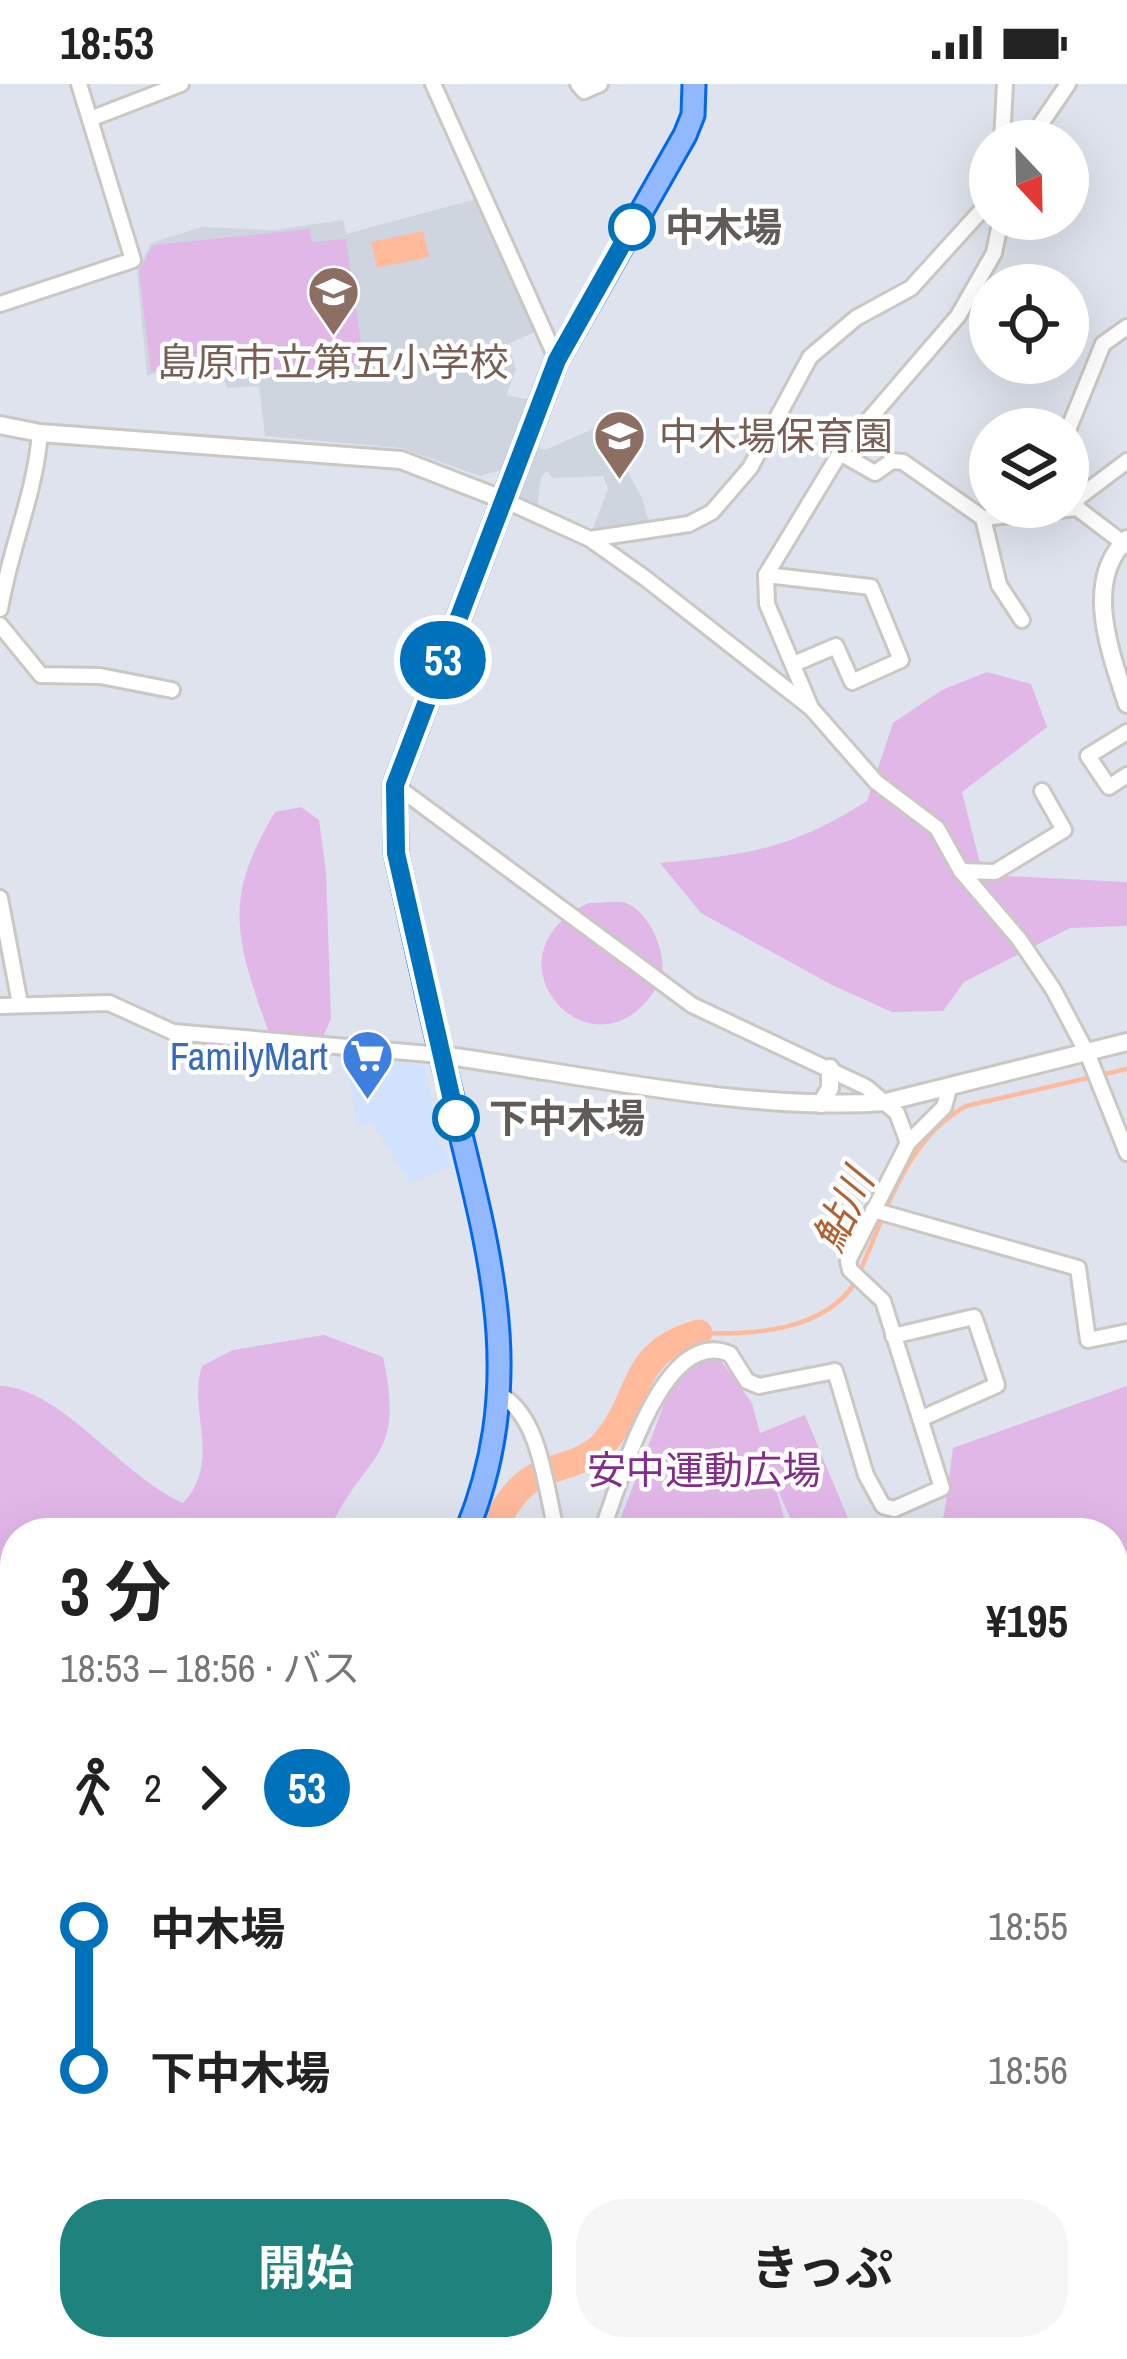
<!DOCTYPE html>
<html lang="ja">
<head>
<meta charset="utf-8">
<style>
	:root { --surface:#fff; --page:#f6f6f6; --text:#222; --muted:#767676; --accent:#1e837d }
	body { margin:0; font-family:"Archivo Narrow","Noto Sans JP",sans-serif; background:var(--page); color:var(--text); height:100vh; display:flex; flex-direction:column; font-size:45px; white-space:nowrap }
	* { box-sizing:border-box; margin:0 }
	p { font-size:39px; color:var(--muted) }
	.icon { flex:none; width:66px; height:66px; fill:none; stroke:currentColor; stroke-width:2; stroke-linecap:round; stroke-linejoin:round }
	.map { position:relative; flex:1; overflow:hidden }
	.details { position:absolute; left:0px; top:1434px; width:1128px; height:843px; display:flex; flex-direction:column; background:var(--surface); border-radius:48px 48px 0 0; box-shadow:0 12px 48px #0002 }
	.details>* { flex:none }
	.badge { padding:0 24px; border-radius:39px; font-size:42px; line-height:78px }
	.needle { width:78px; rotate:158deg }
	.controls { position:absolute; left:969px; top:36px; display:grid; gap:24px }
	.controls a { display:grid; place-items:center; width:120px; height:120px; border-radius:50%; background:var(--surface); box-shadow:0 12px 48px #0002; font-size:60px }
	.map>.badge { position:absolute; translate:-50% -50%; box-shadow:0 0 0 6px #fff }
	.legs { display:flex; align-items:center; gap:18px; height:132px; padding:0 60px; font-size:39px }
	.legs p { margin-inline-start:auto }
	.summary { display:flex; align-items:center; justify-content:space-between; height:204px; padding:0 60px }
	h1 { font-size:66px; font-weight:700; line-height:90px }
	.primary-button { display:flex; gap:24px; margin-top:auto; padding:24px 60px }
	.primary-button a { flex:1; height:138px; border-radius:48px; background:var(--accent); color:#fff; font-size:48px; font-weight:700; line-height:138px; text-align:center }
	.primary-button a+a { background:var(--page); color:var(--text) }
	ul { padding:0 60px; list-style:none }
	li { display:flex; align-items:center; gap:42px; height:144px; font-size:45px }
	li i { display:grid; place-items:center; width:18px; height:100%; margin:0 15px; background:currentColor }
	li i::after { content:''; width:30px; height:30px; margin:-15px; border:9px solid; border-radius:50%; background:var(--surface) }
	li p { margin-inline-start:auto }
	li:first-child i { background:linear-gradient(#0000 50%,currentColor 0) }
	li:last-child i { background:linear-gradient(currentColor 50%,#0000 0) }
	.status { display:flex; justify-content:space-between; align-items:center; height:84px; padding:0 60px; background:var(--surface); direction:ltr }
	.status svg { height:33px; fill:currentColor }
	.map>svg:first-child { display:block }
</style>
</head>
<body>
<div class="status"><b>18:53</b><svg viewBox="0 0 49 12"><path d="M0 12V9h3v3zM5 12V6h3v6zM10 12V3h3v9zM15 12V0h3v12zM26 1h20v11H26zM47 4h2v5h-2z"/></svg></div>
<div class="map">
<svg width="1127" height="2275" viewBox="0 0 1127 2275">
	<rect width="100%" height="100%" fill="#dee3ed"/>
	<!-- commercial -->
	<polygon fill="#d1e2ff" points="355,972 425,982 438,1055 451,1082 410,1099 372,1039 358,1042 350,1000"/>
	<!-- education -->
	<g fill="#cfd5df">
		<polygon points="476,115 537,247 508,260 516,285 506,311 532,316 502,386 480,392 401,364 265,352 259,302 227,304 220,286 209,279 182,279 147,292 137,187 151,159 202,143 274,146 343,136 346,150"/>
		<polygon points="602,341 642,414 651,445 591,449 608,405 603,392 553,394 547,387 541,393 537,426 511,416 534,362 545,366"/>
	</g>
	<!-- green -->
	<g fill="#e1b7e8">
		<path d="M 310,145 L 312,158 L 346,155 L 364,281 L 229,294 L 223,282 C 197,271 176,278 151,288 L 139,187 L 153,161 Z"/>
		<path d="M 987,588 L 1031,600 L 1047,643 L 962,708 L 983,791 L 1127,798 L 1127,842 L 1070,844 L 964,898 L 943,927 L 892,928 L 832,901 L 701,829 L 660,779 C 748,771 791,765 867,717 L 893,639 L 942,606 Z"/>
		<path d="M 301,723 L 319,736 L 326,788 L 331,935 L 319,962 L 298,980 C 274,969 266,941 258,918 C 231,838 231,803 275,728 Z"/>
		<path d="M 589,819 C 599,819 616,816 626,819 C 651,828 671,877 659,899 C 599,1008 473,874 589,819 Z"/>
		<path d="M 324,1251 L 383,1273 C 406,1379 365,1366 328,1449 L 15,1449 L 15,1669 L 0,1689 L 0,1302 C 60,1303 124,1394 183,1419 C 223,1376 187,1327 202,1282 L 233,1266 Z"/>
		<polygon points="718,1273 752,1319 760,1349 805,1331 854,1449 797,1449 775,1400 788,1449 615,1449 673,1297 688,1282"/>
		<polygon points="1127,1302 1127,1785 1113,1766 1113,1449 934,1449 944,1431 953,1364"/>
		<polygon points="1113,2125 1127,2135 1127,2275 1109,2275 1103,2262 1113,2262"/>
	</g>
	<!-- water -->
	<polygon fill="#ffba9c" points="423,147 429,173 377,184 371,158"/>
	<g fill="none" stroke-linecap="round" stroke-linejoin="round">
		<!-- stream -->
		<g stroke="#ffba9c" stroke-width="4.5">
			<path d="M 860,1187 C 887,1127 906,1055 966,1022 L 1127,985"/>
			<path d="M 699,1249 C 750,1251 825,1248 856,1197"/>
		</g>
		<!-- river -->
		<g stroke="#ffba9c" stroke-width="27">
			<path d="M 491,1449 C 501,1430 511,1409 530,1396 C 554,1380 585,1382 605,1358 C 644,1312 629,1268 699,1249"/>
			<polyline points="0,1829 15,1829"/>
		</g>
		<defs>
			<g id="minor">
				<polyline points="433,0 557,276"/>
				<polyline points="578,0 584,7 600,0"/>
				<polyline points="90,35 181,0"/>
				<polyline points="1002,57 1005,0"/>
				<polyline points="1029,57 1068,0"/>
				<polyline points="0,220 133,176 79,0"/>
				<polyline points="1068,346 1103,260 1127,243"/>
				<polyline points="1068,351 1077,424 1127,462"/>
				<polyline points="840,369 875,389 892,377 903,378 983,434 1077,424"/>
				<polyline points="504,416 590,455 645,494 811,624 876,698 937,744 961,787 1019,855 1053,905 1088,971 1127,1069"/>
				<polyline points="1074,417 1127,377"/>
				<polyline points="983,434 999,501 1022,536"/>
				<polyline points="590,455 689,440 712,428 750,384 810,273 856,234 911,204 990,117"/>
				<polyline points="766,491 871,503 901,576 852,598 836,562 796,579"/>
				<path d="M 0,525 C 10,464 35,411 40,349"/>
				<polyline points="0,541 41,591 100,592 172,606"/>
				<polyline points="811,624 767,520 766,491 840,369 958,232 994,169 1001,135"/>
				<polyline points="1127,648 1088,672 1109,703 1127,691"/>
				<polyline points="395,701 692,921 866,1003 897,1029 908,1059"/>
				<polyline points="961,787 995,788 1064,746 1042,707"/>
				<polyline points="0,814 20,920"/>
				<polyline points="0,922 109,919 173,948 441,971"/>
				<polyline points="873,1126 1078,1184 1088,1256 1127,1248"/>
				<polyline points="893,1252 974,1233 977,1241 997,1301 920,1335"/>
				<path d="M 501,1311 C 542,1335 545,1406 557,1449"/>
				<path d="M 601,1449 C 619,1404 661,1240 730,1270 L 747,1297 L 759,1302 L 835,1287 L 866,1391 L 883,1422 L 894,1425 L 942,1404 L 883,1217 L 850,1186 L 848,1177 L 908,1059 L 944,1023 L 950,1001"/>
				<polyline points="0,1510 15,1528"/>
				<polyline points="0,1773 15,1797"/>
				<polyline points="1113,1859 1127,1864"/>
				<polyline points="1113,1934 1127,1927"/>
				<polyline points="1113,1983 1127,2011"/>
				<polyline points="15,2038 15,2064"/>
				<polyline points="1113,2065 1127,2058"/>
				<polyline points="0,2131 15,2126"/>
				<polyline points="962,2262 982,2275"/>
				<polyline points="55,2275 71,2262"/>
				<polyline points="649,2275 657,2262"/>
				<polyline points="732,2275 746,2268"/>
			</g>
			<g id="tertiary">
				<polyline points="0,341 40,349 401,376 504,416"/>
				<path d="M 1127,455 C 1082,497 1111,570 1127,620"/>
				<path d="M 441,971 C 581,990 747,1028 886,1018 L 1127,958"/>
				<polyline points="821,1020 830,1004 830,984"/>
				<polyline points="166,2262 172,2275"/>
			</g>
			<g id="trunk">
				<path d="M 466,1449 C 530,1294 488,1165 451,1010 C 431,930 414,849 396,769 L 395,701 L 557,276 L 685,51 L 693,31 L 694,0"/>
				<polyline points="0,1809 15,1802"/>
			</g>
			<g id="motorway">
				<polyline points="781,2262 820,2275"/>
				<polyline points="874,2262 892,2275"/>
			</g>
		</defs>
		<!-- minor casing -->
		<use href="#minor" stroke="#cbc7c3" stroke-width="20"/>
		<!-- tertiary casing -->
		<use href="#tertiary" stroke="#cbc7c3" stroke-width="22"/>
		<!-- trunk casing -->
		<use href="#trunk" stroke="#0068eb" stroke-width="27"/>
		<!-- motorway casing -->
		<use href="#motorway" stroke="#0068eb" stroke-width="30"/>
		<!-- minor -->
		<use href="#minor" stroke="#fff" stroke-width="14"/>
		<!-- tertiary -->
		<use href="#tertiary" stroke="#fff" stroke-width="16"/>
		<!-- trunk -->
		<use href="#trunk" stroke="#92b8ff" stroke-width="21"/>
		<!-- motorway -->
		<use href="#motorway" stroke="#83b3ff" stroke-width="24"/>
		<defs>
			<polyline id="motorway-bridge" points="0,1937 15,1941"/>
		</defs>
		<!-- motorway-bridge casing -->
		<use href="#motorway-bridge" stroke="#0068eb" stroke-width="30" stroke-linecap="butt"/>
		<!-- motorway-bridge -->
		<use href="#motorway-bridge" stroke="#83b3ff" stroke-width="24"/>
	</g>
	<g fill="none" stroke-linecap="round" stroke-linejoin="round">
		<defs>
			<polyline id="line-1" points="456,1034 396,769 395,701 557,276 632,143"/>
		</defs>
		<!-- line-1 casing -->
		<use href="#line-1" stroke="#fff" stroke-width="27"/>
		<!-- line-1 -->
		<use href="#line-1" stroke="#0072bc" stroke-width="18"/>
	</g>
	<!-- icons -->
	<defs>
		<symbol id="school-pin" viewBox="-11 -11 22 30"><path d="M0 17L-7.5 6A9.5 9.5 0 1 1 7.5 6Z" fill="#8d6e63" stroke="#fff"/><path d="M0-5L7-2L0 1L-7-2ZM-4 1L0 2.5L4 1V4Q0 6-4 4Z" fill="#fff"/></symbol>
		<symbol id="supermarket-pin" viewBox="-11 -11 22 30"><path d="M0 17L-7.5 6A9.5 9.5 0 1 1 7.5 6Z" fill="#3f7fe0" stroke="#fff"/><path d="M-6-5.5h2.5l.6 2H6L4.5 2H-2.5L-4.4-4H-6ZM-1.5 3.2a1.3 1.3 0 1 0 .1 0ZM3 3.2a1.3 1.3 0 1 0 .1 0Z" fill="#fff"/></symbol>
	</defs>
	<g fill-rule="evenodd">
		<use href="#school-pin" x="304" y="178" width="59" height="81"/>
		<use href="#school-pin" x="590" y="322" width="59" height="81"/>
		<use href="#supermarket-pin" x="338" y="942" width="59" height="81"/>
	</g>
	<!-- markers -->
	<g fill="#fff" stroke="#0072bc" stroke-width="6">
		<circle cx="632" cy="143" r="21"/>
		<circle cx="456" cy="1034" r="21"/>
	</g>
	<g text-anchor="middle" stroke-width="9" stroke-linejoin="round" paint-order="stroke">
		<!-- stop labels -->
		<g font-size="39" font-weight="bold" fill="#615c58" stroke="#fff" text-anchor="start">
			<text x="665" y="157">中木場</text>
			<text x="489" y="1048">下中木場</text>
		</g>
		<!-- education labels -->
		<g font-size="39" fill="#785e54" stroke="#fff">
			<text x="333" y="292">島原市立第五小学校</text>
			<text x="659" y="366" text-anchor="start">中木場保育園</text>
		</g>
		<!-- shop labels -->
		<g font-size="39" fill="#366cbe" stroke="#fff" text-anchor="end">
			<text x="328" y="986">FamilyMart</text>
		</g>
		<!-- park labels -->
		<g font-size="39" fill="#832d8b" stroke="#fff">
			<text x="704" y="1400">安中運動広場</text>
		</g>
		<!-- water labels -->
		<g font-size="42" font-style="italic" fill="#b1612f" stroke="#fff">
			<text transform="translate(843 1126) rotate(-65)" y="15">鮎川</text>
		</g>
	</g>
</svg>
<div class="controls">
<a><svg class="needle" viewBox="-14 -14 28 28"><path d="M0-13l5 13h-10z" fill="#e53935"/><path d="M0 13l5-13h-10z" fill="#767676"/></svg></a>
<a><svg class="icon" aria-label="locate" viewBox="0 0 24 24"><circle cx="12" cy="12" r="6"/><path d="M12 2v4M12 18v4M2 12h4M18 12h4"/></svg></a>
<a><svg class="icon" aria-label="layers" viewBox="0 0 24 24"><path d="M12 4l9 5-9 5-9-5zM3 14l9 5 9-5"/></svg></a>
</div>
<b class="badge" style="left:443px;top:576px;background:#0072bc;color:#fff">53</b>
<section class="details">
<div class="summary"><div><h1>3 分</h1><p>18:53 – 18:56 · バス</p></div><b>¥195</b></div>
<div class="legs"><svg class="icon" aria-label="walk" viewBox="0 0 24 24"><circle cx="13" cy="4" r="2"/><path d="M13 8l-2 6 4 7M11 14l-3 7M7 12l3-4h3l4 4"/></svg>2<svg class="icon" aria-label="forward" viewBox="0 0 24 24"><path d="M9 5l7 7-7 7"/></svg><b class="badge" style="background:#0072bc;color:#fff">53</b></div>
<ul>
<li><i style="color:#0072bc"></i><b>中木場</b><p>18:55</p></li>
<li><i style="color:#0072bc"></i><b>下中木場</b><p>18:56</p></li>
</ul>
<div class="primary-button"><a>開始</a><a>きっぷ</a></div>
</section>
</div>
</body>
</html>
